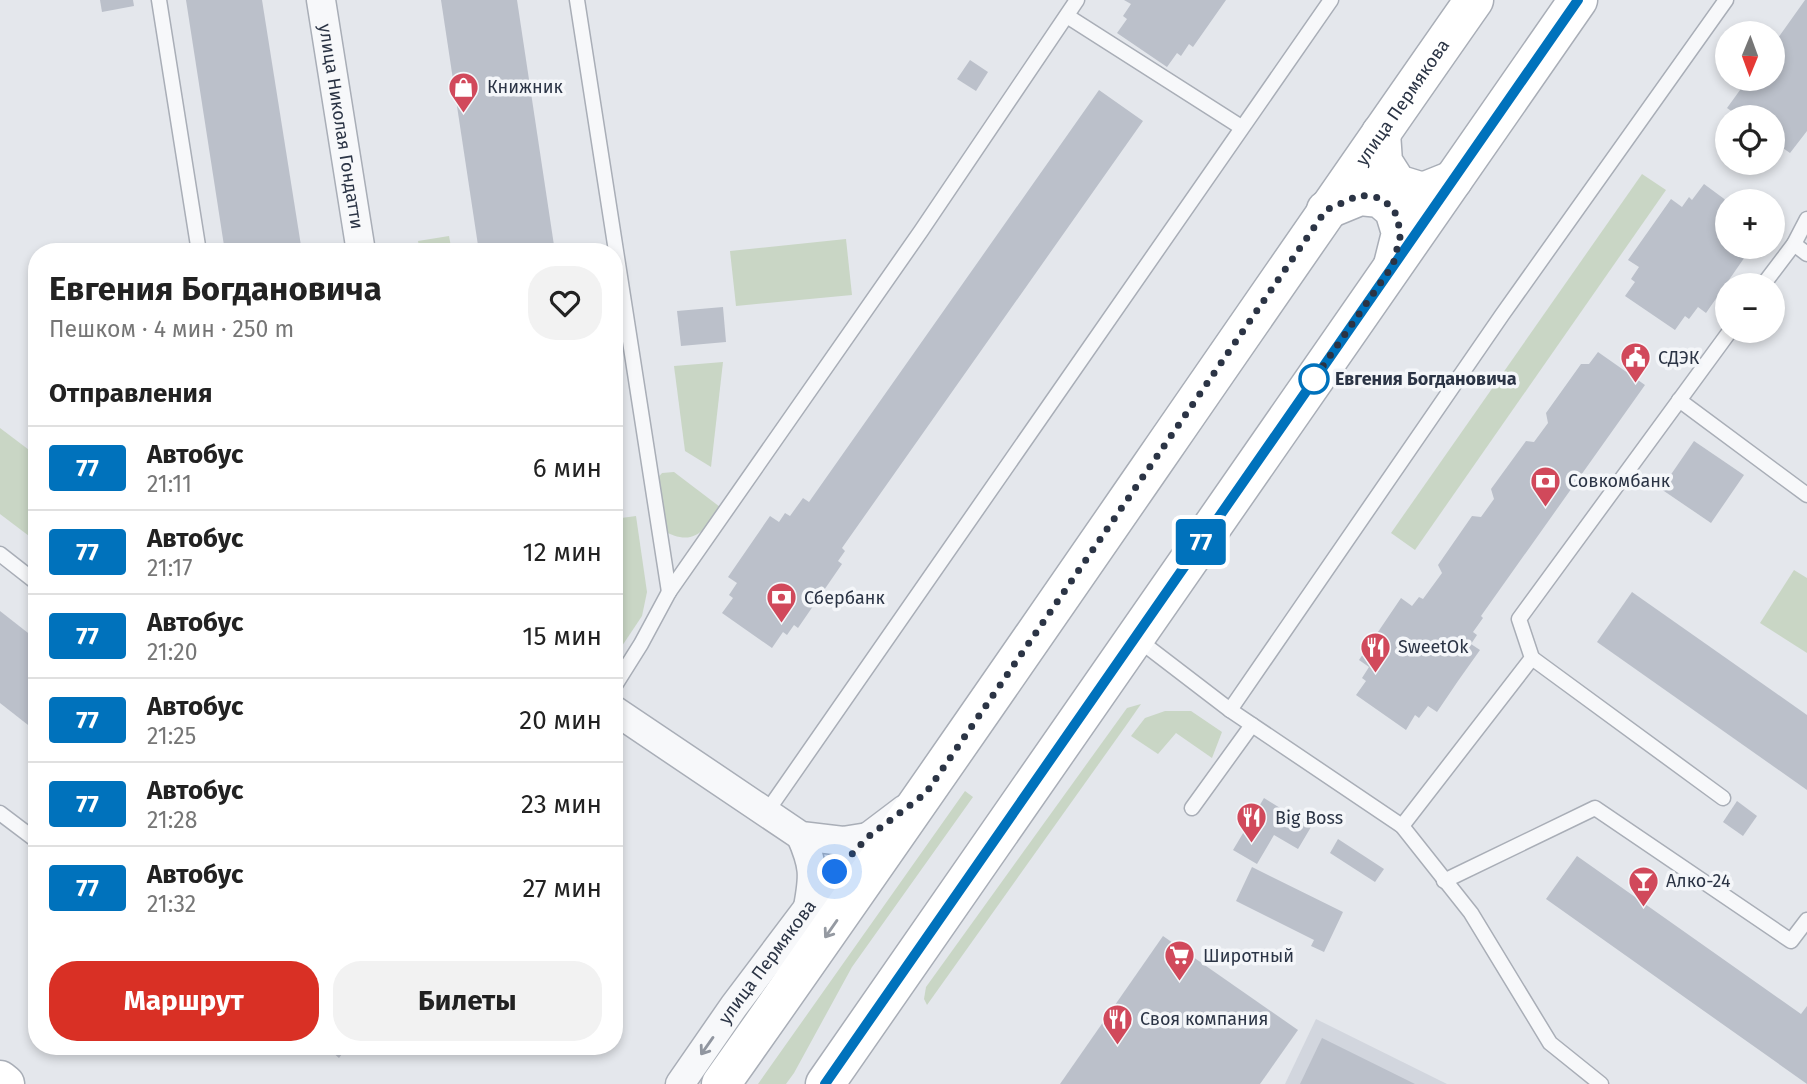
<!DOCTYPE html>
<html lang="ru">
<head>
<meta charset="utf-8">
<style>
	:root { --surface:#fff; --page:#f2f2f2; --text:#222; --muted:#767676; --line:#e0e0e0; --accent:#d93025 }
	body { margin:0; font-family:"Fira Sans",sans-serif; background:var(--page); color:var(--text); height:100vh; display:flex; flex-direction:column; font-size:26px; white-space:nowrap }
	* { box-sizing:border-box; margin:0 }
	p { font-size:23px; color:var(--muted) }
	.icon { flex:none; width:38px; height:38px; fill:none; stroke:currentColor; stroke-width:2; stroke-linecap:round; stroke-linejoin:round }
	.map { position:relative; flex:1; overflow:hidden }
	.side { position:absolute; left:28px; top:243px; width:595px; height:812px; display:flex; flex-direction:column; background:var(--surface); border-radius:28px; box-shadow:0 4px 10px #0003 }
	.side>* { flex:none }
	.badge { padding:0 14px; border-radius:5px; font-size:24px; line-height:46px }
	.needle { width:46px; rotate:181deg }
	.fabs { position:absolute; left:1715px; top:21px; display:grid; gap:14px }
	.fabs a { display:grid; place-items:center; width:70px; height:70px; border-radius:50%; background:var(--surface); box-shadow:0 4px 10px #0003; font-size:35px }
	.you { position:absolute; width:35px; height:35px; margin:-18px; border:5px solid #fff; border-radius:50%; background:#1a73e8; box-shadow:0 0 0 10px #1a73e833 }
	.map>.badge { position:absolute; translate:-50% -50%; box-shadow:0 0 0 4px #fff }
	h2 { padding:0 21px; font-size:26px; line-height:63px }
	.round { display:grid; place-items:center; flex:none; width:74px; height:74px; border-radius:28px; background:var(--page) }
	.summary { display:flex; align-items:center; justify-content:space-between; height:119px; padding:0 21px }
	h1 { font-size:33px; font-weight:700; line-height:52px }
	.primary-button { display:flex; gap:14px; margin-top:auto; padding:14px 21px }
	.primary-button a { flex:1; height:80px; border-radius:28px; background:var(--accent); color:#fff; font-size:28px; font-weight:700; line-height:80px; text-align:center }
	.primary-button a+a { background:var(--page); color:var(--text) }
	ul { padding:0; list-style:none }
	li { display:flex; align-items:center; gap:21px; height:84px; padding:0 21px; border-top:2px solid var(--line) }
	li div { flex:1 }
	li b { display:block; font-size:26px }
	li em { font-style:normal }
	li .badge { min-width:77px; font-weight:700; text-align:center }
	.map>svg:first-child { display:block }
</style>
</head>
<body>
<div class="map">
<svg width="1807" height="1084" viewBox="0 0 1807 1084">
	<rect width="100%" height="100%" fill="#e4e7ec"/>
	<!-- built -->
	<polygon fill="#d2d6de" points="1316,1019 1447,1084 1285,1084"/>
	<!-- green -->
	<g fill="#c9d6c5">
		<polygon points="1642,174 1666,190 1415,550 1391,533"/>
		<polygon points="449,236 452,252 420,252 418,241"/>
		<polygon points="846,239 852,295 736,306 730,251"/>
		<polygon points="723,362 711,467 685,451 674,366"/>
		<polygon points="0,428 37,456 37,542 0,514"/>
		<path d="M 674,472 L 720,507 C 703,533 693,548 660,529 L 652,485 L 662,473 Z"/>
		<polygon points="636,516 647,592 642,616 614,658 614,519"/>
		<polygon points="1794,570 1807,578 1807,653 1760,623"/>
		<polygon points="1141,704 1125,727 927,1005 924,999 926,987 1127,708"/>
		<polygon points="1165,711 1191,711 1222,732 1212,758 1176,733 1158,754 1131,736 1145,718"/>
		<polygon points="965,791 973,797 852,967 794,1073 786,1084 758,1084"/>
	</g>
	<!-- building -->
	<g fill="#bbc0ca">
		<polygon points="100,0 133,0 134,6 102,12"/>
		<polygon points="186,0 262,0 302,252 225,252"/>
		<polygon points="441,0 517,0 555,252 479,252"/>
		<polygon points="1124,0 1226,0 1193,47 1189,44 1181,56 1177,53 1167,67 1117,33 1127,19 1123,16 1131,4"/>
		<polygon points="1805,0 1807,0 1807,131 1790,153 1773,141 1773,117 1740,117 1727,108 1748,79 1773,79 1773,45"/>
		<polygon points="970,60 988,72 976,91 957,79"/>
		<polygon points="1099,90 1143,121 842,548 845,551 838,561 842,564 798,628 794,625 787,635 783,632 772,648 722,613 733,598 729,595 737,583 728,577 770,516 779,522 785,513 790,516 803,498 809,502"/>
		<polygon points="1704,184 1727,201 1727,247 1743,247 1749,251 1706,313 1698,307 1689,319 1685,316 1675,330 1625,296 1635,282 1631,279 1639,267 1628,260 1671,199 1682,207 1689,197 1692,200"/>
		<polygon points="723,307 726,342 681,346 677,311"/>
		<polygon points="1598,352 1645,385 1481,616 1483,618 1473,632 1477,635 1471,644 1480,650 1458,681 1437,712 1428,706 1419,718 1415,715 1406,730 1356,695 1366,681 1362,678 1369,667 1359,660 1401,598 1412,606 1419,597 1423,599 1442,573 1438,565 1472,516 1481,517 1494,499 1491,489 1526,441 1534,442 1548,423 1546,413 1581,364 1589,364"/>
		<polygon points="1694,441 1744,475 1711,523 1661,489"/>
		<polygon points="1632,592 1807,715 1807,790 1597,642"/>
		<polygon points="0,611 37,640 37,732 0,703"/>
		<polygon points="1264,798 1311,827 1298,849 1274,835 1257,864 1233,850"/>
		<polygon points="1737,801 1757,816 1743,836 1723,822"/>
		<polygon points="1338,839 1384,869 1375,882 1330,853"/>
		<polygon points="1577,856 1801,1014 1807,1006 1807,1084 1546,899"/>
		<polygon points="1252,867 1343,912 1324,952 1311,946 1314,940 1236,901"/>
		<polygon points="1163,936 1298,1030 1260,1084 1060,1084"/>
		<polygon points="1322,1038 1415,1084 1300,1084"/>
		<polygon points="325,1046 348,1046 339,1058"/>
	</g>
	<g fill="none" stroke-linecap="round" stroke-linejoin="round">
		<defs>
			<g id="service">
				<polyline points="159,0 199,252"/>
				<polyline points="577,0 669,592"/>
				<polyline points="1067,16 1241,127"/>
				<polyline points="1794,244 1807,254"/>
				<polyline points="1763,285 1794,244 1807,219"/>
				<polyline points="1679,400 1807,495"/>
				<polyline points="0,554 37,583"/>
				<polyline points="1136,638 1230,710 1402,826 1471,913 1550,1043 1601,1084"/>
				<polyline points="1532,658 1723,798"/>
				<polyline points="614,687 641,644 669,592 921,231 1077,0"/>
				<polyline points="1230,710 1502,315 1726,0"/>
				<polyline points="1192,808 1252,725"/>
				<polyline points="0,813 37,841"/>
				<polyline points="766,813 1331,0"/>
				<polyline points="1402,826 1532,658 1519,619 1730,331"/>
				<polyline points="1444,881 1595,808 1791,941 1807,920"/>
			</g>
			<g id="minor">
				<path id="s1" d="M 321,0 L 361,252"/>
				<polyline points="614,710 801,836 843,841 868,837"/>
				<path d="M 801,836 C 814,866 814,875 808,907"/>
				<path id="s2" d="M 680,1084 L 734,1006 L 835,872 L 868,837 L 905,809"/>
			</g>
			<g id="secondary">
				<polyline points="1381,133 1383,162 1397,184 1423,192 1453,180"/>
				<polyline points="1326,210 1360,196 1380,198 1394,210 1401,233 1393,265"/>
				<polyline points="0,1080 5,1084"/>
				<path id="s3" d="M 721,1084 C 975,725 1222,360 1474,0"/>
				<polyline points="825,1084 1578,0"/>
			</g>
		</defs>
		<!-- service casing -->
		<use href="#service" stroke="#a9aeb7" stroke-width="17"/>
		<!-- minor casing -->
		<use href="#minor" stroke="#a9aeb7" stroke-width="31"/>
		<!-- secondary casing -->
		<use href="#secondary" stroke="#a9aeb7" stroke-width="41"/>
		<!-- service -->
		<use href="#service" stroke="#f7f8fa" stroke-width="14"/>
		<!-- minor -->
		<use href="#minor" stroke="#f7f8fa" stroke-width="28"/>
		<!-- secondary -->
		<use href="#secondary" stroke="#fff" stroke-width="38"/>
	</g>
	<!-- one-way arrows -->
	<defs><path id="oneway-shaft" d="M-6 0H5M1.5-3L5.5 0L1.5 3" fill="none" stroke-width="1.6" stroke-linecap="round" stroke-linejoin="round" transform="scale(1.75)"/></defs>
	<use stroke="#959aa2" href="#oneway-shaft" transform="translate(831 929) rotate(125)"/>
	<use stroke="#9196a0" href="#oneway-shaft" transform="translate(707 1046) rotate(125)"/>
	<g fill="none" stroke-linecap="round" stroke-linejoin="round">
		<defs>
			<polyline id="line" points="825,1084 1578,0"/>
		</defs>
		<!-- line casing -->
		<use href="#line" stroke="#fff" stroke-width="16"/>
		<!-- line -->
		<use href="#line" stroke="#0072bc" stroke-width="10"/>
		<!-- walk -->
		<polyline stroke="#2b3445" stroke-width="7" stroke-dasharray="0 12.6" points="835,872 868,837 926,793 1326,210 1360,195 1380,198 1394,209 1401,233 1393,265 1314,379"/>
	</g>
	<!-- icons -->
	<defs>
		<symbol id="shop-pin" viewBox="-11 -11 22 30"><path d="M0 17L-7.5 6A9.5 9.5 0 1 1 7.5 6Z" fill="#d1495b" stroke="#f4f6f9"/><path d="M-5-2.5h2.3a2.7 3.5 0 0 1 5.4 0H5L5.5 6h-11ZM-1.5-2.5h3a1.5 2.3 0 0 0-3 0Z" fill="#fff"/></symbol>
		<symbol id="civic-pin" viewBox="-11 -11 22 30"><path d="M0 17L-7.5 6A9.5 9.5 0 1 1 7.5 6Z" fill="#d1495b" stroke="#f4f6f9"/><path d="M-.6-6.5H3V-4.5H.6V-3L4-1V1h2V6H-6V1h2V-1L-.6-3ZM-1.2 2.5V6h2.4V2.5Z" fill="#fff"/></symbol>
		<symbol id="bank-pin" viewBox="-11 -11 22 30"><path d="M0 17L-7.5 6A9.5 9.5 0 1 1 7.5 6Z" fill="#d1495b" stroke="#f4f6f9"/><path d="M-6-4H6V4H-6ZM0-2.3a2.3 2.3 0 1 0 0 4.6a2.3 2.3 0 1 0 0-4.6Z" fill="#fff"/></symbol>
		<symbol id="restaurant-pin" viewBox="-11 -11 22 30"><path d="M0 17L-7.5 6A9.5 9.5 0 1 1 7.5 6Z" fill="#d1495b" stroke="#f4f6f9"/><path d="M-5-6h1v4h1v-4h1v4h1v-4h1v5L-1.5 .5V6h-2V.5L-5-1ZM5-6V6H3V1.5H1.5Q1.5-4 5-6Z" fill="#fff"/></symbol>
		<symbol id="bar-pin" viewBox="-11 -11 22 30"><path d="M0 17L-7.5 6A9.5 9.5 0 1 1 7.5 6Z" fill="#d1495b" stroke="#f4f6f9"/><path d="M-6-5H6L.8 .8V4.5H3.5V6h-7V4.5H-.8V.8Z" fill="#fff"/></symbol>
		<symbol id="supermarket-pin" viewBox="-11 -11 22 30"><path d="M0 17L-7.5 6A9.5 9.5 0 1 1 7.5 6Z" fill="#d1495b" stroke="#f4f6f9"/><path d="M-6-5.5h2.5l.6 2H6L4.5 2H-2.5L-4.4-4H-6ZM-1.5 3.2a1.3 1.3 0 1 0 .1 0ZM3 3.2a1.3 1.3 0 1 0 .1 0Z" fill="#fff"/></symbol>
	</defs>
	<g fill-rule="evenodd">
		<use href="#shop-pin" x="446" y="70" width="35" height="47"/>
		<use href="#civic-pin" x="1618" y="340" width="35" height="47"/>
		<use href="#bank-pin" x="1528" y="464" width="35" height="47"/>
		<use href="#bank-pin" x="764" y="580" width="35" height="47"/>
		<use href="#restaurant-pin" x="1358" y="630" width="35" height="47"/>
		<use href="#restaurant-pin" x="1234" y="800" width="35" height="47"/>
		<use href="#bar-pin" x="1626" y="864" width="35" height="47"/>
		<use href="#supermarket-pin" x="1162" y="938" width="35" height="47"/>
		<use href="#restaurant-pin" x="1100" y="1002" width="35" height="47"/>
	</g>
	<!-- markers -->
	<circle fill="#fff" stroke="#0072bc" stroke-width="3.5" cx="1314" cy="379" r="14"/>
	<g text-anchor="middle" stroke-width="7" stroke-linejoin="round" paint-order="stroke">
		<!-- poi labels -->
		<g font-size="18" fill="#2b3445" stroke="#f4f6f9" text-anchor="start">
			<text x="487" y="93">Книжник</text>
			<text x="1658" y="364">СДЭК</text>
			<text x="1568" y="487">Совкомбанк</text>
			<text x="804" y="604">Сбербанк</text>
			<text x="1398" y="653">SweetOk</text>
			<text x="1275" y="824">Big Boss</text>
			<text x="1666" y="887">Алко-24</text>
			<text x="1203" y="962">Широтный</text>
			<text x="1140" y="1025">Своя компания</text>
		</g>
		<!-- street labels -->
		<g font-size="18" fill="#2b3445" stroke="#f4f6f9">
			<text dy="6" stroke="none"><textPath href="#s3" startOffset="1195">улица Пермякова</textPath></text>
			<text dy="6" stroke="none"><textPath href="#s1" startOffset="128">улица Николая Гондатти</textPath></text>
			<text dy="6" stroke="none"><textPath href="#s2" startOffset="150">улица Пермякова</textPath></text>
		</g>
		<!-- stop labels -->
		<g font-size="18" font-weight="bold" fill="#2b3445" stroke="#f4f6f9" text-anchor="start">
			<text x="1335" y="385">Евгения Богдановича</text>
		</g>
	</g>
</svg>
<div class="fabs">
<a><svg class="needle" viewBox="-14 -14 28 28"><path d="M0-13l5 13h-10z" fill="#e53935"/><path d="M0 13l5-13h-10z" fill="#767676"/></svg></a>
<a><svg class="icon" aria-label="locate" viewBox="0 0 24 24"><circle cx="12" cy="12" r="6"/><path d="M12 2v4M12 18v4M2 12h4M18 12h4"/></svg></a>
<a>+</a>
<a>−</a>
</div>
<div class="you" style="left:835px;top:872px"></div>
<b class="badge" style="left:1201px;top:542px;background:#0072bc;color:#fff">77</b>
<section class="side">
<div class="summary"><div><h1>Евгения Богдановича</h1><p>Пешком · 4 мин · 250 m</p></div><a class="round"><svg class="icon" aria-label="heart" viewBox="0 0 24 24"><path d="M12 20l-8-8c-3-5 5-10 8-4 3-6 11-1 8 4z"/></svg></a></div>
<h2>Отправления</h2>
<ul>
<li><span class="badge" style="background:#0072bc;color:#fff">77</span><div><b>Автобус</b><p>21:11</p></div><em>6 мин</em></li>
<li><span class="badge" style="background:#0072bc;color:#fff">77</span><div><b>Автобус</b><p>21:17</p></div><em>12 мин</em></li>
<li><span class="badge" style="background:#0072bc;color:#fff">77</span><div><b>Автобус</b><p>21:20</p></div><em>15 мин</em></li>
<li><span class="badge" style="background:#0072bc;color:#fff">77</span><div><b>Автобус</b><p>21:25</p></div><em>20 мин</em></li>
<li><span class="badge" style="background:#0072bc;color:#fff">77</span><div><b>Автобус</b><p>21:28</p></div><em>23 мин</em></li>
<li><span class="badge" style="background:#0072bc;color:#fff">77</span><div><b>Автобус</b><p>21:32</p></div><em>27 мин</em></li>
</ul>
<div class="primary-button"><a>Маршрут</a><a>Билеты</a></div>
</section>
</div>
</body>
</html>
